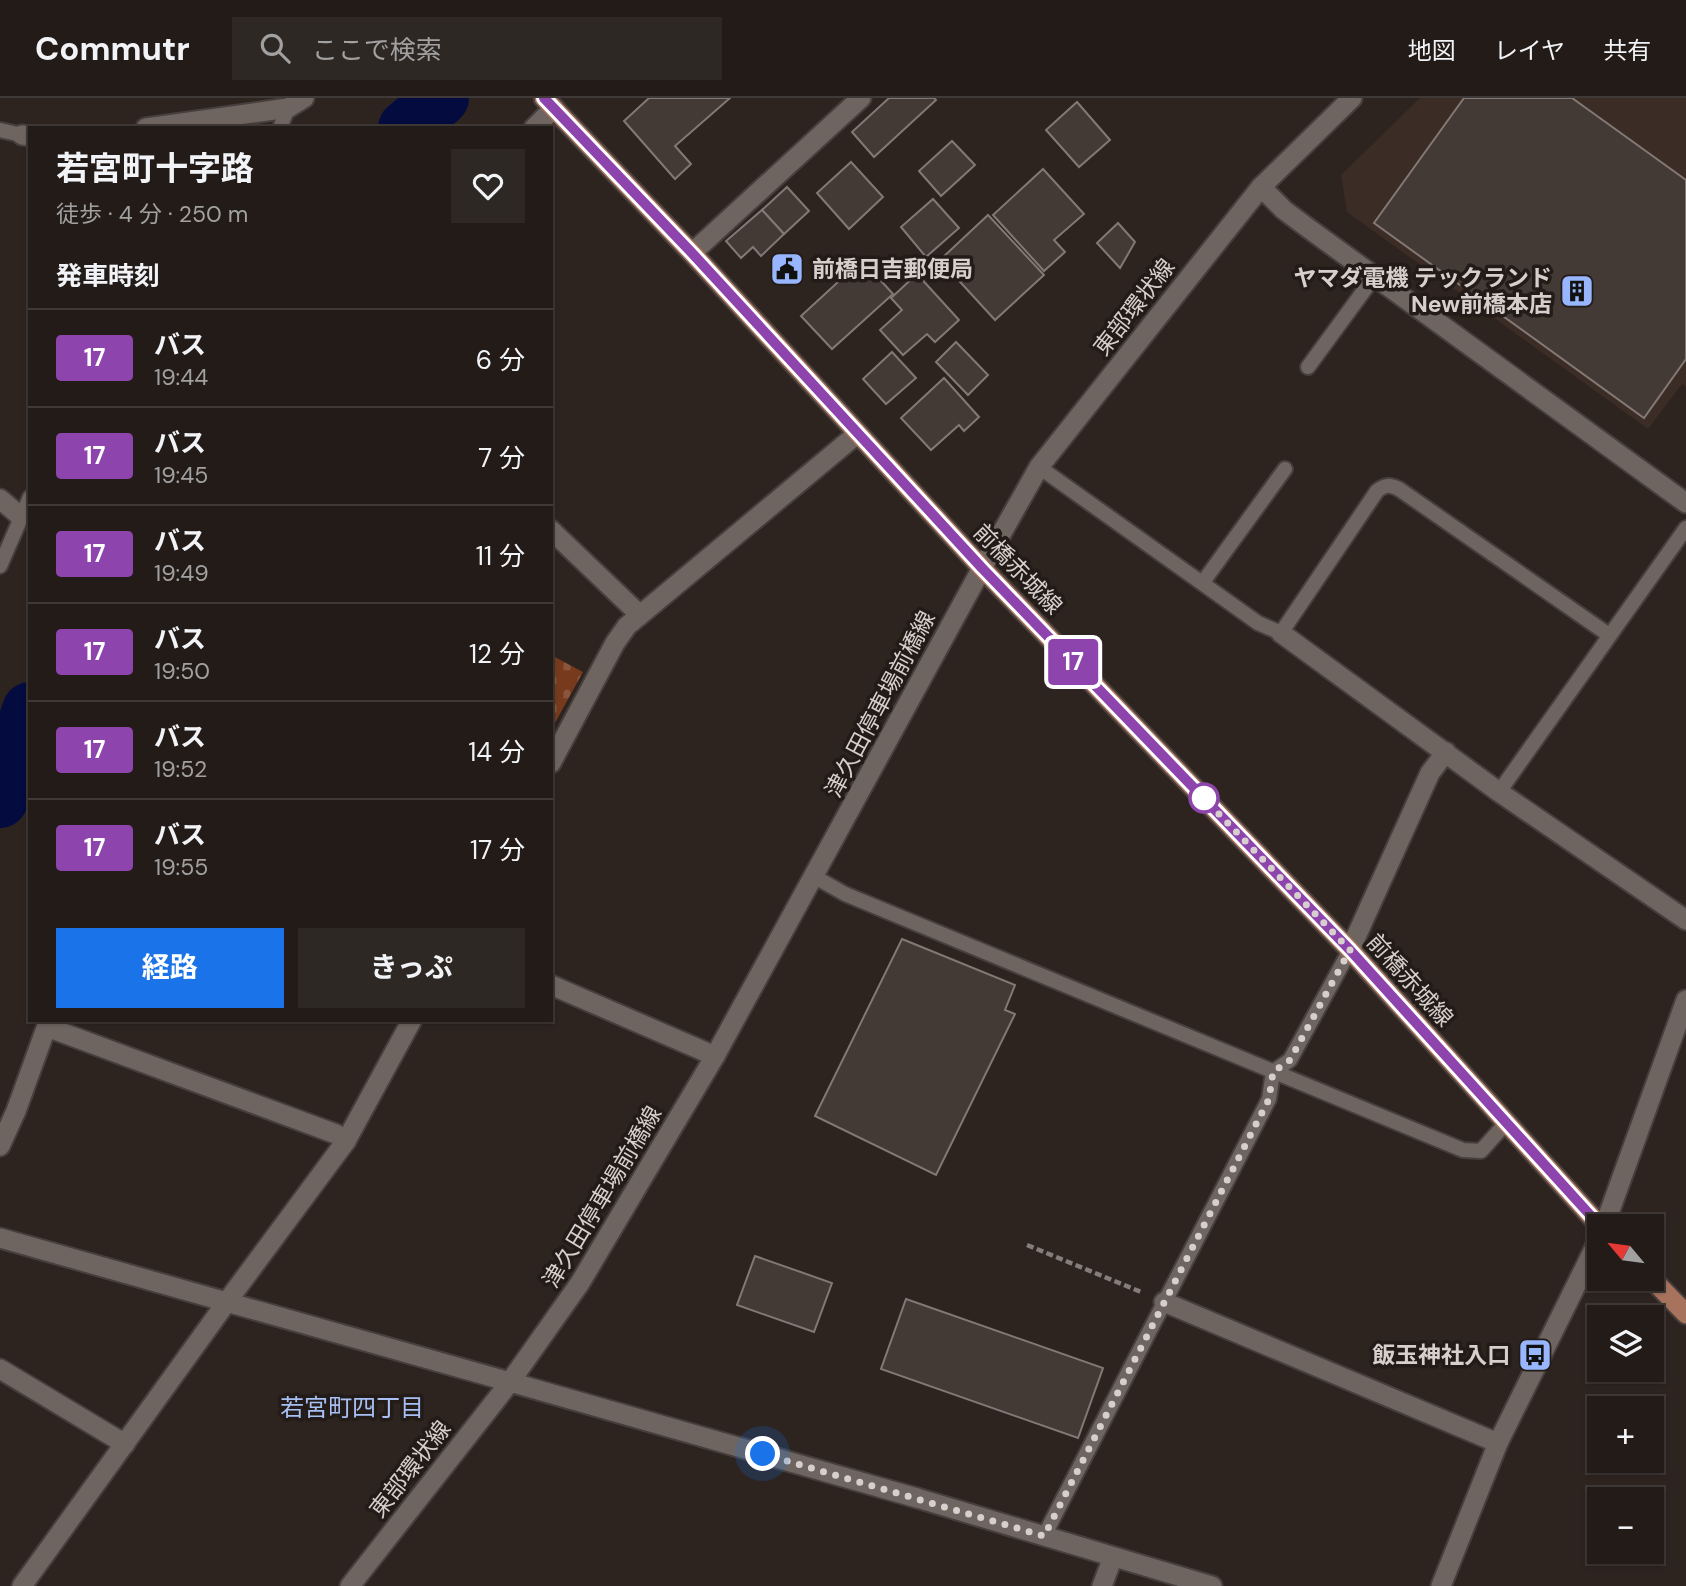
<!DOCTYPE html>
<html lang="ja">
<head>
<meta charset="utf-8">
<style>
	:root { --surface:#221b18; --page:#2e2825; --text:#f1f3f6; --muted:#a2a1a2; --line:#3f3937; --accent:#1a73e8 }
	body { margin:0; font-family:"DM Sans","Noto Sans JP",sans-serif; background:var(--page); color:var(--text); height:100vh; display:flex; flex-direction:column; font-size:26px; white-space:nowrap }
	* { box-sizing:border-box; margin:0 }
	p { font-size:23px; color:var(--muted) }
	.icon { flex:none; width:38px; height:38px; fill:none; stroke:currentColor; stroke-width:2; stroke-linecap:round; stroke-linejoin:round }
	.map { position:relative; flex:1; overflow:hidden }
	.sheet { position:absolute; left:28px; top:28px; width:525px; height:896px; display:flex; flex-direction:column; background:var(--surface); border-radius:0px; box-shadow:0 2px 5px #0004,0 0 0 2px var(--line) }
	.sheet>* { flex:none }
	.badge { padding:0 14px; border-radius:5px; font-size:24px; line-height:46px }
	.needle { width:46px; rotate:299deg }
	.fabs { position:absolute; left:1587px; top:1116px; display:grid; gap:14px }
	.fabs a { display:grid; place-items:center; width:77px; height:77px; border-radius:0px; background:var(--surface); box-shadow:0 2px 5px #0004,0 0 0 2px var(--line); font-size:35px }
	.you { position:absolute; width:35px; height:35px; margin:-18px; border:5px solid #fff; border-radius:50%; background:#1a73e8; box-shadow:0 0 0 10px #1a73e833 }
	.map>.badge { position:absolute; translate:-50% -50%; box-shadow:0 0 0 4px #fff }
	h2 { padding:0 28px; font-size:26px; line-height:63px }
	.round { display:grid; place-items:center; flex:none; width:74px; height:74px; border-radius:0px; background:var(--page) }
	.overview { display:flex; align-items:center; justify-content:space-between; height:119px; padding:0 28px }
	h1 { font-size:33px; font-weight:700; line-height:52px }
	.action { display:flex; gap:14px; margin-top:auto; padding:14px 28px }
	.action a { flex:1; height:80px; border-radius:0px; background:var(--accent); color:#fff; font-size:28px; font-weight:700; line-height:80px; text-align:center }
	.action a+a { background:var(--page); color:var(--text) }
	ul { padding:0; list-style:none }
	li { display:flex; align-items:center; gap:21px; height:98px; padding:0 28px; border-top:2px solid var(--line) }
	li div { flex:1 }
	li b { display:block; font-size:26px }
	li em { font-style:normal }
	li .badge { min-width:77px; font-weight:700; text-align:center }
	header { display:flex; align-items:center; gap:42px; box-sizing:border-box; height:98px; padding:0 35px; background:var(--surface); border-bottom:2px solid var(--line) }
	header strong { font-size:33px }
	nav { display:flex; gap:38px; margin-inline-start:auto; font-size:24px }
	.search { width:490px; height:63px; background:var(--page); display:flex; align-items:center; gap:18px; box-sizing:border-box; padding:0 24px; border-radius:0px; color:var(--muted); font-size:26px }
	.map>svg:first-child { display:block }
</style>
</head>
<body>
<header>
<strong>Commutr</strong>
<div class="search"><svg class="icon" aria-label="search" viewBox="0 0 24 24"><circle cx="10" cy="10" r="6"/><path d="M15 15l6 6"/></svg>ここで検索</div>
<nav><a>地図</a><a>レイヤ</a><a>共有</a></nav>
</header>
<div class="map">
<svg width="1686" height="1488" viewBox="0 0 1686 1488">
	<defs>
		<pattern id="cemetery-stones" width="16" height="16" patternUnits="userSpaceOnUse" patternTransform="scale(1.75)"><rect width="16" height="16" fill="#773a1d"/><path d="M2 7V4a2 2 0 0 1 4 0v3zM10 15v-3a2 2 0 0 1 4 0v3z" fill="#8a553d"/></pattern>
	</defs>
	<rect width="100%" height="100%" fill="#2d2420"/>
	<!-- built -->
	<polygon fill="#3b2c25" points="1420,0 1686,0 1686,289 1682,286 1648,331 1347,114 1341,77"/>
	<!-- cemetery -->
	<polygon fill="url(#cemetery-stones)" points="551,557 583,574 551,632"/>
	<g fill="none" stroke-linecap="round" stroke-linejoin="round">
		<!-- river -->
		<g stroke="#030b3f" stroke-width="56">
			<polyline points="406,30 441,0"/>
			<polyline points="0,702 30,612"/>
		</g>
	</g>
	<!-- building -->
	<g fill="#433935" stroke="#837874" stroke-width="2">
		<polygon points="649,0 730,0 675,48 691,66 675,81 624,23"/>
		<polygon points="889,0 934,0 936,2 874,59 852,34"/>
		<polygon points="1464,0 1572,0 1686,82 1686,261 1644,320 1374,125"/>
		<polygon points="1077,4 1110,42 1079,69 1046,32"/>
		<polygon points="952,43 975,67 941,98 919,73"/>
		<polygon points="851,64 883,99 849,131 817,95"/>
		<polygon points="1043,71 1084,116 1054,142 1065,154 1044,173 993,117"/>
		<polygon points="787,89 809,113 784,136 762,112"/>
		<polygon points="933,101 959,130 926,159 901,129"/>
		<polygon points="762,112 784,136 761,158 753,149 741,160 726,143"/>
		<polygon points="988,117 1044,177 995,222 940,162"/>
		<polygon points="1118,125 1135,144 1120,170 1097,145"/>
		<polygon points="862,162 893,196 832,251 801,218"/>
		<polygon points="917,176 959,222 935,244 927,236 903,257 880,232 902,212 891,200"/>
		<polygon points="956,244 988,277 968,297 936,264"/>
		<polygon points="892,254 916,280 886,306 863,281"/>
		<polygon points="944,280 979,319 964,333 959,327 931,352 901,320"/>
		<polygon points="902,841 1015,887 1005,912 1015,916 936,1077 815,1018"/>
		<polygon points="755,1158 832,1185 814,1234 737,1207"/>
		<polygon points="906,1201 1103,1270 1078,1340 881,1271"/>
	</g>
	<g fill="none" stroke-linecap="round" stroke-linejoin="round">
		<defs>
			<g id="service">
				<polyline points="280,30 288,10"/>
				<polyline points="0,32 22,37"/>
				<polyline points="1308,269 1374,179"/>
				<path d="M 1039,369 L 1258,525 L 1281,535 L 1377,393 C 1386,386 1390,387 1399,391 L 1609,537"/>
				<polyline points="0,468 30,399"/>
				<polyline points="1203,484 1285,371"/>
				<polyline points="1499,694 1686,430"/>
				<polyline points="815,779 845,796 1463,1052 1481,1053 1506,1025"/>
				<polyline points="1044,1438 1269,1001 1273,974 1290,962 1350,852"/>
			</g>
			<g id="minor">
				<polyline points="146,30 288,10 304,0"/>
				<polyline points="534,30 554,10"/>
				<polyline points="22,37 30,38"/>
				<polyline points="692,155 861,0"/>
				<polyline points="0,401 20,418"/>
				<polyline points="551,432 640,517"/>
				<polyline points="1281,535 1499,694 1686,822"/>
				<polyline points="551,665 615,545 627,528 857,336"/>
				<polyline points="1350,852 1430,675 1446,654"/>
				<polyline points="551,887 715,958"/>
				<polyline points="47,929 336,1036 346,1043"/>
				<polyline points="0,1048 16,1013 49,922"/>
				<polyline points="1604,1129 1686,902"/>
				<polyline points="1164,1204 1498,1345"/>
				<polyline points="0,1271 125,1346"/>
				<polyline points="917,1400 1212,1488"/>
				<polyline points="22,1488 226,1205 346,1043 412,922"/>
				<polyline points="1102,1488 1113,1459"/>
				<polyline points="1441,1488 1498,1345 1600,1139"/>
			</g>
			<g id="tertiary">
				<polyline points="1261,89 1284,112 1308,130 1686,405"/>
				<polyline points="982,470 1039,369 1261,89 1352,0"/>
				<polyline points="350,1488 510,1284 917,1400"/>
			</g>
			<polyline id="secondary" points="0,1140 510,1284 580,1185 715,958 982,470"/>
			<g id="primary">
				<polyline points="544,0 692,155 982,470 1350,852 1601,1129"/>
				<polyline points="1652,1181 1686,1216"/>
			</g>
		</defs>
		<!-- service casing -->
		<use href="#service" stroke="#473f3d" stroke-width="18"/>
		<!-- minor casing -->
		<use href="#minor" stroke="#473f3d" stroke-width="23"/>
		<!-- tertiary casing -->
		<use href="#tertiary" stroke="#473f3d" stroke-width="23"/>
		<!-- secondary casing -->
		<use href="#secondary" stroke="#473f3d" stroke-width="23"/>
		<!-- primary casing -->
		<use href="#primary" stroke="#473f3d" stroke-width="23"/>
		<!-- path -->
		<polyline stroke="#857d7a" stroke-width="4.5" stroke-dasharray="7 3.5" stroke-linecap="butt" points="1027,1147 1141,1194"/>
		<!-- service -->
		<use href="#service" stroke="#6f6560" stroke-width="14"/>
		<!-- minor -->
		<use href="#minor" stroke="#6f6560" stroke-width="19"/>
		<!-- tertiary -->
		<use href="#tertiary" stroke="#6f6560" stroke-width="19"/>
		<!-- secondary -->
		<use href="#secondary" stroke="#6f6560" stroke-width="19"/>
		<!-- primary -->
		<use href="#primary" stroke="#a7735c" stroke-width="19"/>
	</g>
	<g fill="none" stroke-linecap="round" stroke-linejoin="round">
		<defs>
			<polyline id="line" points="544,0 692,155 982,470 1350,852 1601,1129"/>
		</defs>
		<!-- line casing -->
		<use href="#line" stroke="#fff" stroke-width="16"/>
		<!-- line -->
		<use href="#line" stroke="#8e44ad" stroke-width="10"/>
		<!-- walk -->
		<polyline stroke="#d6cfcd" stroke-width="7" stroke-dasharray="0 12.6" points="763,1356 1044,1438 1269,1001 1273,974 1290,962 1350,852 1195,691 1204,700"/>
	</g>
	<!-- icons -->
	<defs>
		<symbol id="civic-square" viewBox="-11 -11 22 22"><rect x="-9" y="-9" width="18" height="18" rx="4" fill="#97b6fd" stroke="#231b17"/><path d="M-.6-6.5H3V-4.5H.6V-3L4-1V1h2V6H-6V1h2V-1L-.6-3ZM-1.2 2.5V6h2.4V2.5Z" fill="#111"/></symbol>
		<symbol id="building-square" viewBox="-11 -11 22 22"><rect x="-9" y="-9" width="18" height="18" rx="4" fill="#97b6fd" stroke="#231b17"/><path d="M-4-6H4V6H1V3H-1V6H-4ZM-2.5-4.3h1.7v1.8h-1.7ZM.8-4.3h1.7v1.8H.8ZM-2.5-1h1.7V.8h-1.7ZM.8-1h1.7V.8H.8Z" fill="#111"/></symbol>
		<symbol id="bus-square" viewBox="-11 -11 22 22"><rect x="-9" y="-9" width="18" height="18" rx="4" fill="#97b6fd" stroke="#231b17"/><path d="M-5-6H5V4H4V6H2V4H-2V6H-4V4H-5ZM-3.5-4V0h7V-4ZM-3.5 1.2v1.5H-2V1.2ZM2 1.2v1.5H3.5V1.2Z" fill="#111"/></symbol>
	</defs>
	<g fill-rule="evenodd">
		<use href="#civic-square" x="768" y="152" width="38" height="38"/>
		<use href="#building-square" x="1558" y="174" width="38" height="38"/>
		<use href="#bus-square" x="1516" y="1238" width="38" height="38"/>
	</g>
	<!-- markers -->
	<circle fill="#fff" stroke="#8e44ad" stroke-width="3.5" cx="1204" cy="700" r="14"/>
	<g text-anchor="middle" stroke-width="7" stroke-linejoin="round" paint-order="stroke">
		<!-- poi labels -->
		<g font-size="23" font-weight="bold" fill="#d6cfcd" stroke="#231b17" text-anchor="end">
			<text x="812" y="179" text-anchor="start">前橋日吉郵便局</text>
			<text x="1552" y="188">ヤマダ電機 テックランド<tspan x="1552" dy="26">New前橋本店</tspan></text>
			<text x="1510" y="1265">飯玉神社入口</text>
		</g>
		<!-- street labels -->
		<g font-size="23" fill="#d6cfcd" stroke="#231b17">
			<text transform="translate(1134 209) rotate(-52)" y="8">東部環状線</text>
			<text transform="translate(1018 471) rotate(46)" y="8">前橋赤城線</text>
			<text transform="translate(880 606) rotate(-62)" y="8">津久田停車場前橋線</text>
			<text transform="translate(1410 882) rotate(48)" y="8">前橋赤城線</text>
			<text transform="translate(602 1099) rotate(-59)" y="8">津久田停車場前橋線</text>
			<text transform="translate(410 1371) rotate(-52)" y="8">東部環状線</text>
		</g>
		<!-- neighbourhood labels -->
		<g font-size="24" fill="#a8bff4" stroke="#231b17">
			<text x="352" y="1318">若宮町四丁目</text>
		</g>
	</g>
</svg>
<div class="fabs">
<a><svg class="needle" viewBox="-14 -14 28 28"><path d="M0-13l5 13h-10z" fill="#e53935"/><path d="M0 13l5-13h-10z" fill="#a2a1a2"/></svg></a>
<a><svg class="icon" aria-label="layers" viewBox="0 0 24 24"><path d="M12 4l9 5-9 5-9-5zM3 14l9 5 9-5"/></svg></a>
<a>+</a>
<a>−</a>
</div>
<div class="you" style="left:763px;top:1356px"></div>
<b class="badge" style="left:1073px;top:564px;background:#8e44ad;color:#fff">17</b>
<section class="sheet">
<div class="overview"><div><h1>若宮町十字路</h1><p>徒歩 · 4 分 · 250 m</p></div><a class="round"><svg class="icon" aria-label="heart" viewBox="0 0 24 24"><path d="M12 20l-8-8c-3-5 5-10 8-4 3-6 11-1 8 4z"/></svg></a></div>
<h2>発車時刻</h2>
<ul>
<li><span class="badge" style="background:#8e44ad;color:#fff">17</span><div><b>バス</b><p>19:44</p></div><em>6 分</em></li>
<li><span class="badge" style="background:#8e44ad;color:#fff">17</span><div><b>バス</b><p>19:45</p></div><em>7 分</em></li>
<li><span class="badge" style="background:#8e44ad;color:#fff">17</span><div><b>バス</b><p>19:49</p></div><em>11 分</em></li>
<li><span class="badge" style="background:#8e44ad;color:#fff">17</span><div><b>バス</b><p>19:50</p></div><em>12 分</em></li>
<li><span class="badge" style="background:#8e44ad;color:#fff">17</span><div><b>バス</b><p>19:52</p></div><em>14 分</em></li>
<li><span class="badge" style="background:#8e44ad;color:#fff">17</span><div><b>バス</b><p>19:55</p></div><em>17 分</em></li>
</ul>
<div class="action"><a>経路</a><a>きっぷ</a></div>
</section>
</div>
</body>
</html>
